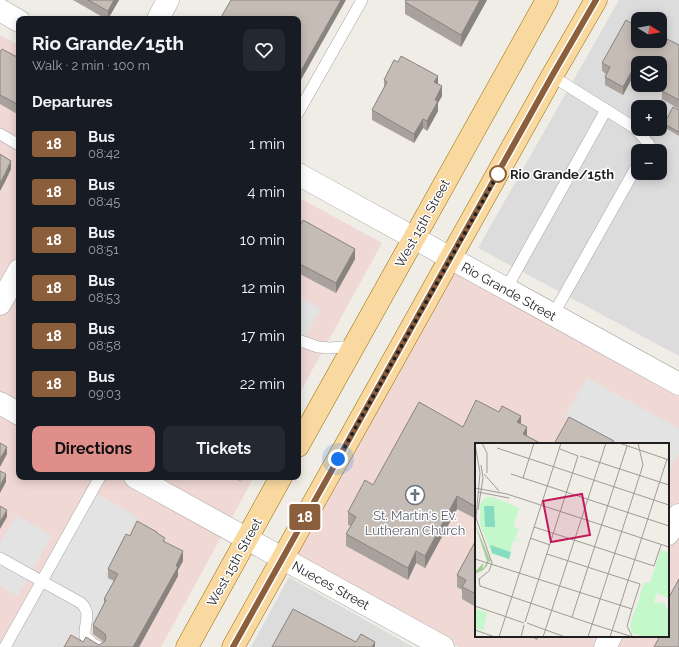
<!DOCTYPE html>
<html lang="en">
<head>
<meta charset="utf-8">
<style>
	:root { --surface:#171b24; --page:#242831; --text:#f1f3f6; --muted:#9ea1a6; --accent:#df8e8a }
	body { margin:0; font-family:Raleway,sans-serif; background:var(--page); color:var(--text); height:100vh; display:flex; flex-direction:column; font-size:15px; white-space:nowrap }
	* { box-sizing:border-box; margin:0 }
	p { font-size:13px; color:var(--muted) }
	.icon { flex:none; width:22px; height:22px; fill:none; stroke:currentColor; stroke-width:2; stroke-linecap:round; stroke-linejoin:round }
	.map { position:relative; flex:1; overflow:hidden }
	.details { position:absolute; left:16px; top:16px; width:285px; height:464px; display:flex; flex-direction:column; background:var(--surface); border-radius:8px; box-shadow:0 2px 10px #0003 }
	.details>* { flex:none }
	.badge { padding:0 8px; border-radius:3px; font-size:14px; line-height:26px }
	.needle { width:26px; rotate:101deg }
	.fabs { position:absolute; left:631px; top:12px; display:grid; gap:8px }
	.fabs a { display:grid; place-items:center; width:36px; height:36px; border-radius:8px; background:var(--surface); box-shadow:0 2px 10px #0003; font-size:20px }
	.you { position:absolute; width:20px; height:20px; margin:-10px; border:3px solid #fff; border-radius:50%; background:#1a73e8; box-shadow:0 0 0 6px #1a73e833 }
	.map>.badge { position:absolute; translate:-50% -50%; box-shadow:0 0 0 2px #fff }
	h2 { padding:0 16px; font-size:15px; line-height:36px }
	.round { display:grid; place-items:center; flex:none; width:42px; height:42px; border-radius:8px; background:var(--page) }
	.summary { display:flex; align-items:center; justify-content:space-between; height:68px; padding:0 16px }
	h1 { font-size:19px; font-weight:700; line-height:30px }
	.primary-button { display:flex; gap:8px; margin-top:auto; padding:8px 16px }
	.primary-button a { flex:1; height:46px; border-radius:8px; background:var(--accent); color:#111; font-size:16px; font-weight:700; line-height:46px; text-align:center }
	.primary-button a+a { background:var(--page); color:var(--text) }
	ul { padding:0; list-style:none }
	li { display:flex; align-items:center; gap:12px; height:48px; padding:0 16px }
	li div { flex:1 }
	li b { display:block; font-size:15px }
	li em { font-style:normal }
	li .badge { min-width:44px; font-weight:700; text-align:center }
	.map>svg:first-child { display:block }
</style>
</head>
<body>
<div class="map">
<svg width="679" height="647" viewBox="0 0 679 647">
	<rect width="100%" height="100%" fill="#efede5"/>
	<!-- residential -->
	<g fill="#dddcdc" fill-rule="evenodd">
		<path d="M 619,0 L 679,0 L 679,356 L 478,248 ZM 638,19 L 660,19 L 660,41 L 638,41 ZM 638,63 L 660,63 L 660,85 L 638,85 ZM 638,107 L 660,107 L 660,129 L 638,129 ZM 638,151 L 660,151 L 660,173 L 638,173 Z"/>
		<polygon points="289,577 413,647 251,647"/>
	</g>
	<!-- commercial -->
	<g fill="#f0d8d5" fill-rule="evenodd">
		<polygon points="0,35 19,45 19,477 254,477 161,647 0,647"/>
		<polygon points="298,197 382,243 298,396"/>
		<path d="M 456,272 L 679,397 L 679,647 L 459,647 L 295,556 ZM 476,444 L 668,444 L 668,636 L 476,636 Z"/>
	</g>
	<!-- parking -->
	<g fill="#e3e3e3">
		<polygon points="298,296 321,309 298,350"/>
		<polygon points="587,378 679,428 679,453 668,472 668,444 616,444 565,417"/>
		<polygon points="96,493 138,517 105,576 117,583 85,642 70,633 63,647 10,647"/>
		<polygon points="16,515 52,536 18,596 0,586 0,543"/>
	</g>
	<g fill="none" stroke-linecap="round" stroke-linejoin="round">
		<defs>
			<g id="lane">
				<polyline points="552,76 635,128 649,144 645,151"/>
				<polyline points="298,113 362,0"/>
				<polyline points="0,134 19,145"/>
				<polyline points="506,289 606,110"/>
				<polyline points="553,315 638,164"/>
				<polyline points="298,340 318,347 330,348 354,346"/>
				<path d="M 0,558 L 81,603 C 92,613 84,623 85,636 L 92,643 L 99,647"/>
				<polyline points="5,647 100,477"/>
			</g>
			<g id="street">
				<polyline points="0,10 19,21"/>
				<polyline points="158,19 168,0"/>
				<polyline points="298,174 679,384"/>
				<polyline points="0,304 19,270"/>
				<polyline points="0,403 19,414"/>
				<polyline points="135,477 443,647"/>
				<polyline points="668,534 679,515"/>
				<polyline points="605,647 611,636"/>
			</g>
			<g id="primary">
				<polyline points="298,446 547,0"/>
				<polyline points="187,647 281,477"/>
				<polyline points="233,647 552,76 596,0"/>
			</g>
		</defs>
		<!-- lane casing -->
		<use href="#lane" stroke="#a6a6a6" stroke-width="12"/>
		<!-- street casing -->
		<use href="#street" stroke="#a6a6a6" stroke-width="23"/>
		<!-- primary casing -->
		<use href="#primary" stroke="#966f04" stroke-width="23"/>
		<!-- lane -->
		<use href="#lane" stroke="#fff" stroke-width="11"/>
		<!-- street -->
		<use href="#street" stroke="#fff" stroke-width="22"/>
		<!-- primary -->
		<use href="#primary" stroke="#f9d9a0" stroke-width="22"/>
	</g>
	<!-- wall -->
	<g fill="#a9a29c">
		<polygon points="73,0 119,0 108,19 106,19"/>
		<polygon points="487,0 461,47 405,14 405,2"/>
		<polygon points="679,45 679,109 662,99 662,91 652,85 660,85 660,63 638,63 638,77 634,75 623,95 605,85 605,77 606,74 602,71 602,63"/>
		<polygon points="0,52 19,58 19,115 0,104"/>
		<polygon points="384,80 438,84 442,96 438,103 438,111 427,131 423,128 414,143 372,120 372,110 384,88"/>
		<polygon points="679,110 679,136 664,127 664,124"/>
		<polygon points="298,229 355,259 336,293 298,273"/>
		<polygon points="521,424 527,436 476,444 476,519 457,509 425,568 416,563 408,580 346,546 346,534 351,526 348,525 348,512 373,485 463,427"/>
		<polygon points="232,477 242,477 240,481"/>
		<polygon points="157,533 183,561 178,570 178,576 139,647 64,647 83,642 99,645 104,642 93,634 93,625 104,604 104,599 114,581 108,578 108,569 130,536"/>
		<polygon points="476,540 476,607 462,599 462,590 457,587 457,575"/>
		<polygon points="530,636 539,636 537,640"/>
	</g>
	<!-- shaded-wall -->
	<g fill="#89847f">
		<polygon points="114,0 119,0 108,19 108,11"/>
		<polygon points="341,0 346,0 298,85 298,76"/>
		<polygon points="480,0 487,0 461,47 461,35"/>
		<polygon points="634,67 634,75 623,95 623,87"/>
		<polygon points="438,76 438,86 434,82"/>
		<polygon points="442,86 442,96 438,103 438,111 427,131 427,121 435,100"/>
		<polygon points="423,119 423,128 414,143 414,134"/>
		<polygon points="11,161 11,169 5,182 0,191 0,183"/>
		<polygon points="355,249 355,259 336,293 336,283"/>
		<polygon points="521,416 521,429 517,422"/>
		<polygon points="527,427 527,440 523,434"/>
		<polygon points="7,447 7,454 0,467 0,459"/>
		<polygon points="6,474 6,482 0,493 0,486"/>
		<polygon points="240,477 242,477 240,481"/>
		<polygon points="457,496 457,509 425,568 425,556"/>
		<polygon points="7,510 7,517 0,529 0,522"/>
		<polygon points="183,551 183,561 178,570 178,576 139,647 133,647"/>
		<polygon points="416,551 416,563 408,580 408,568"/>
		<polygon points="375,642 375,647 372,647"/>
	</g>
	<!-- building -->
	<g fill="#c4bcb5" stroke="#89847f">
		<polygon points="88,0 114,0 108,11"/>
		<polygon points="231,0 341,0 298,76 298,19 220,19"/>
		<polygon points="406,0 480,0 461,35 405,2"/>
		<polygon points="626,20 638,27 638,41 660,41 660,39 665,42 667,39 679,45 679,100 662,91 666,84 660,81 660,63 638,63 638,69 634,67 623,87 605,77 610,67 602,63"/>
		<polygon points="2,49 19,58 19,105 0,95 0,52"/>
		<polygon points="401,56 438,76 434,82 442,86 435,100 438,101 427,121 423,119 414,134 372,110 387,82 384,80 394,60 398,62"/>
		<polygon points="673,107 679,110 679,132 664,124"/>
		<polygon points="0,154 11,161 5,174 0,183"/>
		<polygon points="303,220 355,249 336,283 298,263 298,229"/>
		<polygon points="476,400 499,412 502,406 521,416 517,422 527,427 523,434 542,444 476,444 476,507 457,496 425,556 416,551 408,568 346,534 356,517 348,512 365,480 373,485 419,402 463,427"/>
		<polygon points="569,417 614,441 612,444 554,444"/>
		<polygon points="0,443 7,447 0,459"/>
		<polygon points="0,471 6,474 0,486"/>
		<polygon points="0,506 7,510 0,522"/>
		<polygon points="137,521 157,532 157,533 165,538 163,541 183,551 176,566 178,567 133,647 64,647 71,635 83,642 86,637 99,645 105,641 106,637 105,634 93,625 106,600 104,599 118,574 108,569 126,534 130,536"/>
		<polygon points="476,540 476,594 462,587 466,580 457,575"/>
		<polygon points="679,579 679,647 654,647 660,636 668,636 668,621 670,618 668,617 668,599"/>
		<polygon points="293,609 356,642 361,634 375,642 372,647 272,647"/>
	</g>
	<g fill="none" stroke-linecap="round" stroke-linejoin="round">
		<defs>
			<polyline id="line" points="233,647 552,76 596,0"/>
		</defs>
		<!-- line casing -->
		<use href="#line" stroke="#fff" stroke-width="9"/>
		<!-- line -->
		<use href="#line" stroke="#8b5e3c" stroke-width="6"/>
		<!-- walk -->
		<polyline stroke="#1f1f1f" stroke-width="4" stroke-dasharray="0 7.2" points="338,459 498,174"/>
	</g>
	<!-- icons -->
	<defs>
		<symbol id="church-ring" viewBox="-11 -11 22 22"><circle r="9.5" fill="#fff" stroke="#6b7280" stroke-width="1.5"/><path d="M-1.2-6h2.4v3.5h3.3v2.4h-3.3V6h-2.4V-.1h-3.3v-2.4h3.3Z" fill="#6b7280"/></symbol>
	</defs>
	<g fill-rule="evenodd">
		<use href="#church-ring" x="404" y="484" width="22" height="22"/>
	</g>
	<!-- markers -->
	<circle fill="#fff" stroke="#8b5e3c" stroke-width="2" cx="498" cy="174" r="8"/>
	<g text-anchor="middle" stroke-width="3" stroke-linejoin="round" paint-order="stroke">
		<!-- stop labels -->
		<g font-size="13" font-weight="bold" fill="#1f1f1f" stroke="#fff" text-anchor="start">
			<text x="510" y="179">Rio Grande/15th</text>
		</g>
		<!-- street labels -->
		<g font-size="13" fill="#1f1f1f" stroke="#fff">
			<text transform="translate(422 223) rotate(-61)" y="5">West 15th Street</text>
			<text transform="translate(509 291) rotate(29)" y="5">Rio Grande Street</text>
			<text transform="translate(234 562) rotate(-61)" y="5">West 15th Street</text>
			<text transform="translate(331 585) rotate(29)" y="5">Nueces Street</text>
		</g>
		<!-- worship labels -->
		<g font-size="13" fill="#5b616d" stroke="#fff">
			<text x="415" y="520">St. Martin's Ev.<tspan x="415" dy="15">Lutheran Church</tspan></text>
		</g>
	</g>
	<!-- overview -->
	<g transform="translate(475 443)">
		<rect width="194" height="194" fill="#efede5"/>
		<path d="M 0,81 L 16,119 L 14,118 L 12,123 L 0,136 L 8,127 L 0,131 L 0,129 L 8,120 L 8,126 L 12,118 Z" fill="#a7ce9b"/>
		<path d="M 11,54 L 18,54 L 44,65 L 38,84 L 44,86 L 40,96 L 51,100 L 38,97 L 34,116 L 17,111 L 5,81 L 5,61 ZM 186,107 L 194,109 L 194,155 L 182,150 L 179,159 L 191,161 L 190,165 L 194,167 L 194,194 L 169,194 L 157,190 L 155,183 L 169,140 L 175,140 ZM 0,165 L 12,170 L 8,188 L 0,185 Z" fill="#c4f8cb"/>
		<path d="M 9,63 L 19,63 L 20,84 L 10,84 ZM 15,102 L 36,109 L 34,116 L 17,110 Z" fill="#85dcc1"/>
		<path fill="none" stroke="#9c9b96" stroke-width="1" d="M 7,0 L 12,10 L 12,30M 144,0 L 194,17M 0,1 L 5,30 L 1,75M 22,5 L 194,62M 85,6 L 103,13M 105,13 L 194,42M 9,31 L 24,48M 36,31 L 194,83M 48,35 L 59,0M 0,45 L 32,51 L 194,104M 3,49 L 34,55M 3,67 L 8,35 L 6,22M 1,75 L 17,120 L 14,128 L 4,136 L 5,143 L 117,181M 59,84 L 179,123 L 186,102M 55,95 L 75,102M 72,111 L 165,141 L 157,166M 0,116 L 157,166M 0,163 L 49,180M 157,166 L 152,183 L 157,193M 97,174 L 152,3M 50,179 L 103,13M 52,180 L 90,194M 117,181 L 158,194M 0,187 L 20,194M 24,194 L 86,0M 46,194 L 49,182M 68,194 L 131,0M 113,194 L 168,22 L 163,0M 135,194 L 192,16"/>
		<path fill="#c2185b" fill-opacity="0.15" stroke="#c2185b" stroke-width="2" d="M 107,51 L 115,92 L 76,99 L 68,58 Z"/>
		<rect width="194" height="194" fill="none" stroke="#1f1f1f" stroke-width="2"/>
	</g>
</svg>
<div class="fabs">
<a><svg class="needle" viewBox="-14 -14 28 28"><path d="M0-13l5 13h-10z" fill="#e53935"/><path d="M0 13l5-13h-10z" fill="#9ea1a6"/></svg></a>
<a><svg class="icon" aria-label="layers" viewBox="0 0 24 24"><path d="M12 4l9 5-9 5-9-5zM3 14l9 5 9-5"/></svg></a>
<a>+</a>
<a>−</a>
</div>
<div class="you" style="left:338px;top:459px"></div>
<b class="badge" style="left:305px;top:517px;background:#8b5e3c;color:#fff">18</b>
<section class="details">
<div class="summary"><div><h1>Rio Grande/15th</h1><p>Walk · 2 min · 100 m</p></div><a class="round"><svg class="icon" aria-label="heart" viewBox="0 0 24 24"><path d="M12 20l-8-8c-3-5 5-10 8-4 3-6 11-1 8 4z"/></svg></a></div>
<h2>Departures</h2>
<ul>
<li><span class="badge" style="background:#8b5e3c;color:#fff">18</span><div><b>Bus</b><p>08:42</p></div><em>1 min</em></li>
<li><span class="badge" style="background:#8b5e3c;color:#fff">18</span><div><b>Bus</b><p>08:45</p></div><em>4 min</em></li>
<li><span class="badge" style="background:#8b5e3c;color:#fff">18</span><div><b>Bus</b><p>08:51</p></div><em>10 min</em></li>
<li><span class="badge" style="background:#8b5e3c;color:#fff">18</span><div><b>Bus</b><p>08:53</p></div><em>12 min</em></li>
<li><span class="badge" style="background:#8b5e3c;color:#fff">18</span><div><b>Bus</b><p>08:58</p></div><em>17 min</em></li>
<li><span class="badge" style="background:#8b5e3c;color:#fff">18</span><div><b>Bus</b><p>09:03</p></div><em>22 min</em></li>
</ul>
<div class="primary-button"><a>Directions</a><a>Tickets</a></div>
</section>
</div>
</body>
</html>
